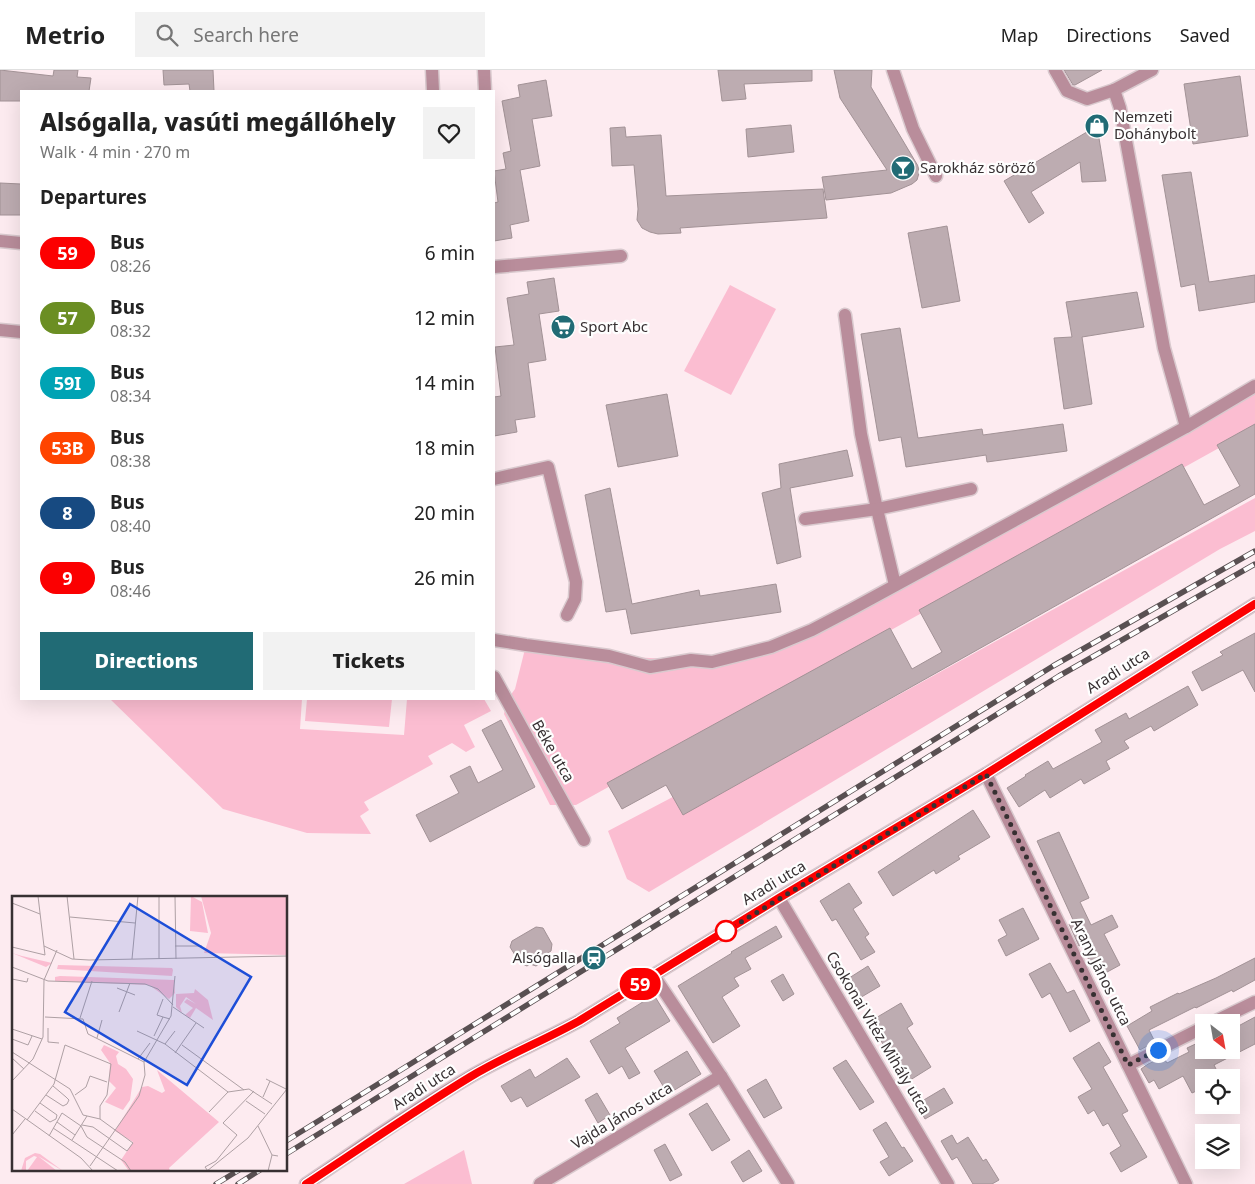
<!DOCTYPE html>
<html lang="en">
<head>
<meta charset="utf-8">
<style>
	:root { --surface:#fff; --page:#f2f2f2; --text:#222; --muted:#767676; --line:#e0e0e0; --accent:#216b75 }
	body { margin:0; font-family:"Noto Sans",sans-serif; background:var(--page); color:var(--text); height:100vh; display:flex; flex-direction:column; font-size:19px; white-space:nowrap }
	* { box-sizing:border-box; margin:0 }
	p { font-size:16px; color:var(--muted) }
	.icon { flex:none; width:28px; height:28px; fill:none; stroke:currentColor; stroke-width:2; stroke-linecap:round; stroke-linejoin:round }
	.map { position:relative; flex:1; overflow:hidden }
	.details { position:absolute; left:20px; top:20px; width:475px; height:610px; display:flex; flex-direction:column; background:var(--surface); border-radius:0px; box-shadow:0 5px 20px #0002 }
	.details>* { flex:none }
	.badge { padding:0 10px; border-radius:16px; font-size:18px; line-height:32px }
	.needle { width:32px; rotate:149deg }
	.tools { position:absolute; left:1195px; top:944px; display:grid; gap:10px }
	.tools a { display:grid; place-items:center; width:45px; height:45px; border-radius:0px; background:var(--surface); box-shadow:0 5px 20px #0002; font-size:25px }
	.you { position:absolute; width:25px; height:25px; margin:-12px; border:4px solid #fff; border-radius:50%; background:#1a73e8; box-shadow:0 0 0 8px #1a73e833 }
	.map>.badge { position:absolute; translate:-50% -50%; box-shadow:0 0 0 2px #fff }
	h2 { padding:0 20px; font-size:19px; line-height:45px }
	.round { display:grid; place-items:center; flex:none; width:52px; height:52px; border-radius:0px; background:var(--page) }
	.headline { display:flex; align-items:center; justify-content:space-between; height:85px; padding:0 20px }
	h1 { font-size:24px; font-weight:800; line-height:38px }
	.button { display:flex; gap:10px; margin-top:auto; padding:10px 20px }
	.button a { flex:1; height:58px; border-radius:0px; background:var(--accent); color:#fff; font-size:20px; font-weight:800; line-height:58px; text-align:center }
	.button a+a { background:var(--page); color:var(--text) }
	ul { padding:0; list-style:none }
	li { display:flex; align-items:center; gap:15px; height:65px; padding:0 20px }
	li div { flex:1 }
	li b { display:block; font-size:19px }
	li em { font-style:normal }
	li .badge { min-width:55px; font-weight:700; text-align:center }
	header { display:flex; align-items:center; gap:30px; box-sizing:border-box; height:70px; padding:0 25px; background:var(--surface); border-bottom:1px solid var(--line) }
	header strong { font-size:24px }
	nav { display:flex; gap:28px; margin-inline-start:auto; font-size:18px }
	.search { width:350px; height:45px; background:var(--page); display:flex; align-items:center; gap:12px; box-sizing:border-box; padding:0 18px; border-radius:0px; color:var(--muted); font-size:19px }
	.map>svg:first-child { display:block }
</style>
</head>
<body>
<header>
<strong>Metrio</strong>
<div class="search"><svg class="icon" aria-label="search" viewBox="0 0 24 24"><circle cx="10" cy="10" r="6"/><path d="M15 15l6 6"/></svg>Search here</div>
<nav><a>Map</a><a>Directions</a><a>Saved</a></nav>
</header>
<div class="map">
<svg width="1255" height="1114" viewBox="0 0 1255 1114">
	<rect width="100%" height="100%" fill="#fdebf0"/>
	<!-- green -->
	<g fill="#fbbdd1">
		<polygon points="730,215 776,239 731,325 684,301"/>
		<polygon points="1255,310 1255,358 576,735 550,735 504,644 507,630 515,619 526,575 609,586 691,590 737,586 812,560"/>
		<polygon points="1255,428 1255,461 1220,479 649,822 627,809 608,761 688,719 701,734"/>
		<polygon points="110,629 270,629 283,630 284,629 302,629 300,659 404,665 407,629 484,629 491,641 464,655 475,677 466,682 452,673 428,686 433,694 364,732 369,740 360,746 371,764 307,763 223,739"/>
		<polygon points="307,629 392,629 389,657 305,651"/>
		<polygon points="464,1080 472,1114 404,1114"/>
	</g>
	<!-- building -->
	<g fill="#bdacb1" stroke="#a29296">
		<polygon points="0,0 53,6 54,0 78,0 77,7 91,8 89,21 21,21 21,31 0,31"/>
		<polygon points="163,0 213,0 214,21 190,21 189,14 164,15"/>
		<polygon points="718,0 812,0 812,11 744,14 746,29 722,31"/>
		<polygon points="834,0 872,0 871,17 918,96 919,103 917,110 912,114 891,123 826,130 822,107 887,100 840,28"/>
		<polygon points="1064,0 1102,0 1075,15 1073,15"/>
		<polygon points="1240,6 1248,66 1193,74 1184,14"/>
		<polygon points="546,10 552,46 532,49 540,96 520,100 529,151 510,155 512,168 494,171 494,133 498,132 494,101 506,99 503,83 511,81 502,31 520,27 518,15"/>
		<polygon points="791,55 794,82 748,87 746,59"/>
		<polygon points="1097,56 1106,111 1082,112 1080,92 1031,122 1044,143 1029,153 1004,111"/>
		<polygon points="625,57 626,67 661,65 666,126 823,119 827,148 680,158 681,163 658,164 650,162 642,158 637,150 638,139 634,95 612,96 610,58"/>
		<polygon points="1191,102 1209,212 1255,205 1255,232 1199,241 1195,214 1181,217 1162,105"/>
		<polygon points="0,113 21,114 21,145 0,145"/>
		<polygon points="947,156 960,231 922,238 908,163"/>
		<polygon points="554,208 559,241 539,244 546,290 528,293 535,347 515,350 517,362 494,366 494,327 501,326 495,277 514,275 507,228 529,224 527,212"/>
		<polygon points="1137,222 1144,257 1082,267 1092,334 1064,339 1054,268 1072,267 1066,232"/>
		<polygon points="900,258 918,368 982,359 983,365 1063,354 1067,381 987,392 986,385 906,397 901,367 879,371 861,264"/>
		<polygon points="667,324 678,386 618,397 606,335"/>
		<polygon points="1255,354 1255,424 683,745 666,715 622,739 607,713 890,558 912,599 942,582 919,540 1182,394 1204,435 1240,416 1217,375"/>
		<polygon points="847,380 853,406 790,418 801,487 777,494 762,423 781,418 779,394"/>
		<polygon points="610,418 632,534 699,520 700,526 776,514 781,542 631,564 626,539 606,542 585,425"/>
		<polygon points="1255,563 1255,622 1243,600 1202,621 1192,602 1223,585 1220,582"/>
		<polygon points="1188,616 1198,635 1154,661 1151,656 1124,671 1129,678 1106,691 1110,699 1084,714 1081,709 1050,728 1045,720 1019,737 1007,718 1026,706 1025,705 1048,691 1053,699 1102,672 1095,660 1126,643 1129,649"/>
		<polygon points="501,650 535,717 430,772 416,745 459,723 450,706 470,696 478,713 503,700 482,660"/>
		<polygon points="973,740 990,767 958,786 960,789 936,804 934,800 893,826 878,802"/>
		<polygon points="1059,762 1089,828 1080,832 1091,855 1112,845 1118,857 1104,864 1120,895 1098,907 1081,875 1079,876 1069,854 1074,852 1037,771"/>
		<polygon points="849,813 862,833 853,839 869,864 865,867 875,882 861,890 836,849 832,851 820,831"/>
		<polygon points="1023,838 1039,869 1006,886 998,870 1007,865 999,850"/>
		<polygon points="776,856 782,867 745,888 751,899 734,908 739,916 722,927 740,956 713,973 678,916 732,883 731,882"/>
		<polygon points="536,857 543,858 552,874 551,881 548,883 547,889 536,896 530,894 527,896 520,893 510,877 512,871"/>
		<polygon points="1255,888 1255,910 1233,922 1232,920 1196,938 1195,937 1149,960 1155,972 1140,980 1127,956 1152,941 1150,937 1178,923 1179,924 1216,908"/>
		<polygon points="1050,893 1067,923 1074,920 1090,951 1070,962 1050,923 1042,928 1029,904"/>
		<polygon points="868,896 880,916 858,929 846,910"/>
		<polygon points="783,904 794,924 783,931 771,911"/>
		<polygon points="654,925 670,951 625,978 640,1003 629,1009 622,996 609,1004 590,971 620,953 617,948"/>
		<polygon points="901,933 913,954 907,958 931,997 907,1012 869,952"/>
		<polygon points="1255,947 1255,974 1214,995 1219,1005 1213,1008 1204,1008 1204,1012 1201,1013 1203,1018 1192,1023 1183,1006 1159,1019 1154,1010 1149,1013 1141,999 1148,994 1163,987 1167,993 1189,982 1187,978 1202,971 1204,980 1231,980 1231,960"/>
		<polygon points="1099,972 1111,992 1103,997 1128,1041 1122,1044 1147,1087 1121,1102 1110,1083 1121,1076 1108,1053 1103,1056 1094,1040 1088,1044 1078,1027 1092,1019 1073,988"/>
		<polygon points="687,981 701,1004 668,1024 654,1001"/>
		<polygon points="567,988 580,1007 527,1037 521,1027 511,1032 501,1016 530,999 535,1008"/>
		<polygon points="846,990 874,1032 860,1040 833,998"/>
		<polygon points="766,1009 782,1038 764,1048 747,1020"/>
		<polygon points="944,1018 953,1033 925,1049 917,1034"/>
		<polygon points="597,1023 610,1045 598,1053 585,1030"/>
		<polygon points="707,1033 730,1070 712,1081 689,1044"/>
		<polygon points="886,1052 902,1078 904,1077 913,1091 889,1106 880,1092 889,1087 873,1060"/>
		<polygon points="952,1065 957,1074 968,1067 983,1091 986,1089 999,1110 992,1114 973,1114 957,1087 952,1090 941,1071"/>
		<polygon points="665,1074 682,1105 670,1111 654,1080"/>
		<polygon points="749,1080 762,1101 743,1112 731,1092"/>
	</g>
	<g fill="none" stroke-linecap="round" stroke-linejoin="round">
		<defs>
			<g id="minor">
				<polyline points="432,0 433,21"/>
				<polyline points="484,0 485,21"/>
				<polyline points="893,0 913,59 936,106"/>
				<polyline points="1055,0 1067,21 1087,29 1114,20 1152,0"/>
				<polyline points="1114,20 1120,38 1164,278 1186,357"/>
				<polyline points="0,171 21,173"/>
				<polyline points="494,197 621,186"/>
				<polyline points="845,245 861,364 877,439 895,515"/>
				<polyline points="0,260 21,262"/>
				<polyline points="494,409 548,397 576,512 575,529 567,545"/>
				<polyline points="805,449 877,439 971,419"/>
				<polyline points="494,570 526,575 609,586 650,597 691,590 712,592 771,577 812,560 852,539 1186,357 1255,316"/>
				<polyline points="494,607 584,770"/>
				<polyline points="986,704 1186,1114"/>
				<polyline points="779,828 948,1114"/>
				<polyline points="654,906 721,1006 788,1114"/>
				<polyline points="1214,952 1255,932"/>
				<polyline points="1128,995 1204,957"/>
				<path d="M 306,1114 C 361,1077 416,1038 473,1005 C 508,985 544,970 579,951 L 779,828 L 986,704 L 1255,534"/>
				<polyline points="540,1114 721,1006"/>
			</g>
		</defs>
		<!-- minor casing -->
		<use href="#minor" stroke="#d9c9ce" stroke-width="15"/>
		<!-- minor -->
		<use href="#minor" stroke="#b98d9b" stroke-width="12"/>
		<defs>
			<g id="rail">
				<polyline points="286,1071 1053,596 1255,481"/>
				<polyline points="286,1084 1059,606 1255,494"/>
				<polyline points="216,1114 239,1100"/>
				<polyline points="238,1114 260,1100"/>
			</g>
		</defs>
		<!-- rail casing -->
		<use href="#rail" stroke="#595052" stroke-width="5.5"/>
		<!-- rail -->
		<use href="#rail" stroke="#fefefe" stroke-width="4" stroke-dasharray="11" stroke-linecap="butt"/>
	</g>
	<g fill="none" stroke-linecap="round" stroke-linejoin="round">
		<defs>
			<path id="line" d="M 306,1114 C 361,1078 414,1041 470,1007 C 505,986 543,971 579,951 L 779,828 L 986,704 L 1255,534"/>
		</defs>
		<!-- line casing -->
		<use href="#line" stroke="#fff" stroke-width="11"/>
		<!-- line -->
		<use href="#line" stroke="#fc0001" stroke-width="8"/>
		<!-- walk -->
		<polyline stroke="#373032" stroke-width="5" stroke-dasharray="0 9" points="726,861 986,704 1128,995 1158,980"/>
	</g>
	<!-- icons -->
	<defs>
		<symbol id="shop-disc" viewBox="-11 -11 22 22"><circle r="9.5" fill="#216b75" stroke="#fefefe"/><path d="M-5-2.5h2.3a2.7 3.5 0 0 1 5.4 0H5L5.5 6h-11ZM-1.5-2.5h3a1.5 2.3 0 0 0-3 0Z" fill="#fff"/></symbol>
		<symbol id="bar-disc" viewBox="-11 -11 22 22"><circle r="9.5" fill="#216b75" stroke="#fefefe"/><path d="M-6-5H6L.8 .8V4.5H3.5V6h-7V4.5H-.8V.8Z" fill="#fff"/></symbol>
		<symbol id="supermarket-disc" viewBox="-11 -11 22 22"><circle r="9.5" fill="#216b75" stroke="#fefefe"/><path d="M-6-5.5h2.5l.6 2H6L4.5 2H-2.5L-4.4-4H-6ZM-1.5 3.2a1.3 1.3 0 1 0 .1 0ZM3 3.2a1.3 1.3 0 1 0 .1 0Z" fill="#fff"/></symbol>
		<symbol id="station-disc" viewBox="-11 -11 22 22"><circle r="9.5" fill="#216b75" stroke="#fefefe"/><path d="M-3-6H3Q5-6 5-4V2Q5 4 3 4L4.5 6H3L1.5 4h-3L-3 6H-4.5L-3 4Q-5 4-5 2V-4Q-5-6-3-6ZM-3.5-4v3h7v-3ZM-3.5 1v1.5H-2V1ZM2 1v1.5H3.5V1Z" fill="#fff"/></symbol>
	</defs>
	<g fill-rule="evenodd">
		<use href="#shop-disc" x="1083" y="42" width="28" height="28"/>
		<use href="#bar-disc" x="889" y="84" width="28" height="28"/>
		<use href="#supermarket-disc" x="549" y="243" width="28" height="28"/>
		<use href="#station-disc" x="580" y="874" width="28" height="28"/>
	</g>
	<!-- markers -->
	<circle fill="#fff" stroke="#fc0001" stroke-width="2.5" cx="726" cy="861" r="10"/>
	<g text-anchor="middle" stroke-width="4.5" stroke-linejoin="round" paint-order="stroke">
		<!-- poi labels -->
		<g font-size="15" fill="#373032" stroke="#fefefe" text-anchor="start">
			<text x="1114" y="52">Nemzeti<tspan x="1114" dy="17">Dohánybolt</tspan></text>
			<text x="920" y="103">Sarokház söröző</text>
			<text x="580" y="262">Sport Abc</text>
			<text x="576" y="893" text-anchor="end">Alsógalla</text>
		</g>
		<!-- street labels -->
		<g font-size="15" fill="#373032" stroke="#fefefe">
			<text transform="translate(1118 601) rotate(-32)" y="5">Aradi utca</text>
			<text transform="translate(553 681) rotate(60)" y="5">Béke utca</text>
			<text transform="translate(774 813) rotate(-31)" y="5">Aradi utca</text>
			<text transform="translate(1101 902) rotate(64)" y="5">Arany János utca</text>
			<text transform="translate(878 963) rotate(59)" y="5">Csokonai Vitéz Mihály utca</text>
			<text transform="translate(424 1017) rotate(-33)" y="5">Aradi utca</text>
			<text transform="translate(622 1046) rotate(-31)" y="5">Vajda János utca</text>
		</g>
	</g>
	<!-- overview -->
	<g transform="translate(12 826)">
		<rect width="275" height="275" fill="#fdebf0"/>
		<path d="M 179,0 L 190,6 L 196,37 L 178,35 ZM 189,0 L 275,0 L 275,59 L 192,57 L 199,37 ZM 0,57 L 10,60 L 40,67 L 34,71 ZM 46,69 L 160,72 L 161,74 L 160,80 L 45,73 ZM 48,80 L 162,84 L 163,97 L 157,103 L 137,89 L 43,85 L 43,81 ZM 183,93 L 196,104 L 201,124 L 184,112 L 178,122 L 173,119 L 181,112 L 172,106 L 175,103 L 184,108 L 174,101 L 168,110 L 170,117 L 164,111 L 164,98 L 182,97 ZM 92,149 L 107,156 L 104,160 L 106,168 L 114,173 L 121,183 L 118,204 L 111,214 L 93,206 L 104,192 L 97,185 L 98,167 L 89,154 ZM 145,174 L 207,226 L 157,272 L 158,275 L 117,275 L 109,264 L 121,246 L 103,235 L 130,191 L 136,190 L 150,197 L 153,195 ZM 23,257 L 28,258 L 51,275 L 26,260 L 45,275 L 15,275 L 25,261 L 22,260 L 14,265 L 14,275 L 9,275 L 13,262 Z" fill="#fbbdd1"/>
		<path fill="none" stroke="#aea0a4" stroke-width="1" d="M 55,0 L 62,63M 163,0 L 164,63M 0,7 L 28,18M 58,21 L 123,27M 32,50 L 60,63 L 77,64 L 275,60M 163,50 L 190,50M 0,51 L 33,59 L 26,0M 120,63 L 126,0M 147,63 L 147,0M 0,71 L 36,85 L 133,88 L 146,93 L 161,109M 0,83 L 15,86 L 16,82M 105,92 L 123,99M 161,111 L 192,132M 107,116 L 118,87M 33,121 L 71,123 L 76,138 L 132,166M 151,121 L 145,119 L 151,103M 68,122 L 80,85M 36,132 L 36,146 L 47,147M 0,133 L 30,143M 125,135 L 153,148 L 216,196 L 237,193 L 260,208M 142,140 L 151,121 L 158,123M 85,142 L 90,124M 0,143 L 16,149 L 20,140M 153,148 L 163,135M 170,149 L 232,194M 0,156 L 58,193 L 71,219 L 88,223 L 121,247 L 115,255 L 81,231 L 70,229M 163,157 L 184,127M 0,162 L 12,173M 126,163 L 138,147M 254,183 L 274,193M 0,185 L 21,163 L 31,141 L 32,84 L 45,54M 34,199 L 51,210 L 55,208 L 57,204 L 54,201 L 41,190M 63,199 L 74,191 L 78,180 L 95,186M 251,201 L 258,185M 234,205 L 253,218M 0,213 L 69,262 L 81,275M 23,215 L 38,226 L 44,223 L 45,219 L 28,207M 197,216 L 216,196M 15,224 L 42,188 L 53,149 L 99,168 L 95,199 L 88,210 L 88,223M 45,226 L 63,239M 246,230 L 260,259 L 266,260M 41,232 L 106,275M 0,239 L 13,223M 37,240 L 50,217 L 69,230 L 75,241 L 113,266 L 119,275M 60,244 L 75,220M 78,270 L 127,200 L 133,179 L 132,166 L 159,120 L 163,80M 195,275 L 236,242 L 275,193M 196,275 L 193,271 L 204,265 L 225,239 L 211,227 L 242,195M 256,275 L 260,259"/>
		<path fill="#1d4ed8" fill-opacity="0.15" stroke="#1d4ed8" stroke-width="2.5" d="M 118,8 L 239,81 L 175,189 L 53,116 Z"/>
		<rect width="275" height="275" fill="none" stroke="#373032" stroke-width="2.5"/>
	</g>
</svg>
<div class="tools">
<a><svg class="needle" viewBox="-14 -14 28 28"><path d="M0-13l5 13h-10z" fill="#e53935"/><path d="M0 13l5-13h-10z" fill="#767676"/></svg></a>
<a><svg class="icon" aria-label="locate" viewBox="0 0 24 24"><circle cx="12" cy="12" r="6"/><path d="M12 2v4M12 18v4M2 12h4M18 12h4"/></svg></a>
<a><svg class="icon" aria-label="layers" viewBox="0 0 24 24"><path d="M12 4l9 5-9 5-9-5zM3 14l9 5 9-5"/></svg></a>
</div>
<div class="you" style="left:1158px;top:980px"></div>
<b class="badge" style="left:640px;top:914px;background:#fc0001;color:#fff">59</b>
<section class="details">
<div class="headline"><div><h1>Alsógalla, vasúti megállóhely</h1><p>Walk · 4 min · 270 m</p></div><a class="round"><svg class="icon" aria-label="heart" viewBox="0 0 24 24"><path d="M12 20l-8-8c-3-5 5-10 8-4 3-6 11-1 8 4z"/></svg></a></div>
<h2>Departures</h2>
<ul>
<li><span class="badge" style="background:#fc0001;color:#fff">59</span><div><b>Bus</b><p>08:26</p></div><em>6 min</em></li>
<li><span class="badge" style="background:#6b8e23;color:#fff">57</span><div><b>Bus</b><p>08:32</p></div><em>12 min</em></li>
<li><span class="badge" style="background:#00a3b4;color:#fff">59I</span><div><b>Bus</b><p>08:34</p></div><em>14 min</em></li>
<li><span class="badge" style="background:#f40;color:#fff">53B</span><div><b>Bus</b><p>08:38</p></div><em>18 min</em></li>
<li><span class="badge" style="background:#174a81;color:#fff">8</span><div><b>Bus</b><p>08:40</p></div><em>20 min</em></li>
<li><span class="badge" style="background:#fb0001;color:#fff">9</span><div><b>Bus</b><p>08:46</p></div><em>26 min</em></li>
</ul>
<div class="button"><a>Directions</a><a>Tickets</a></div>
</section>
</div>
</body>
</html>
